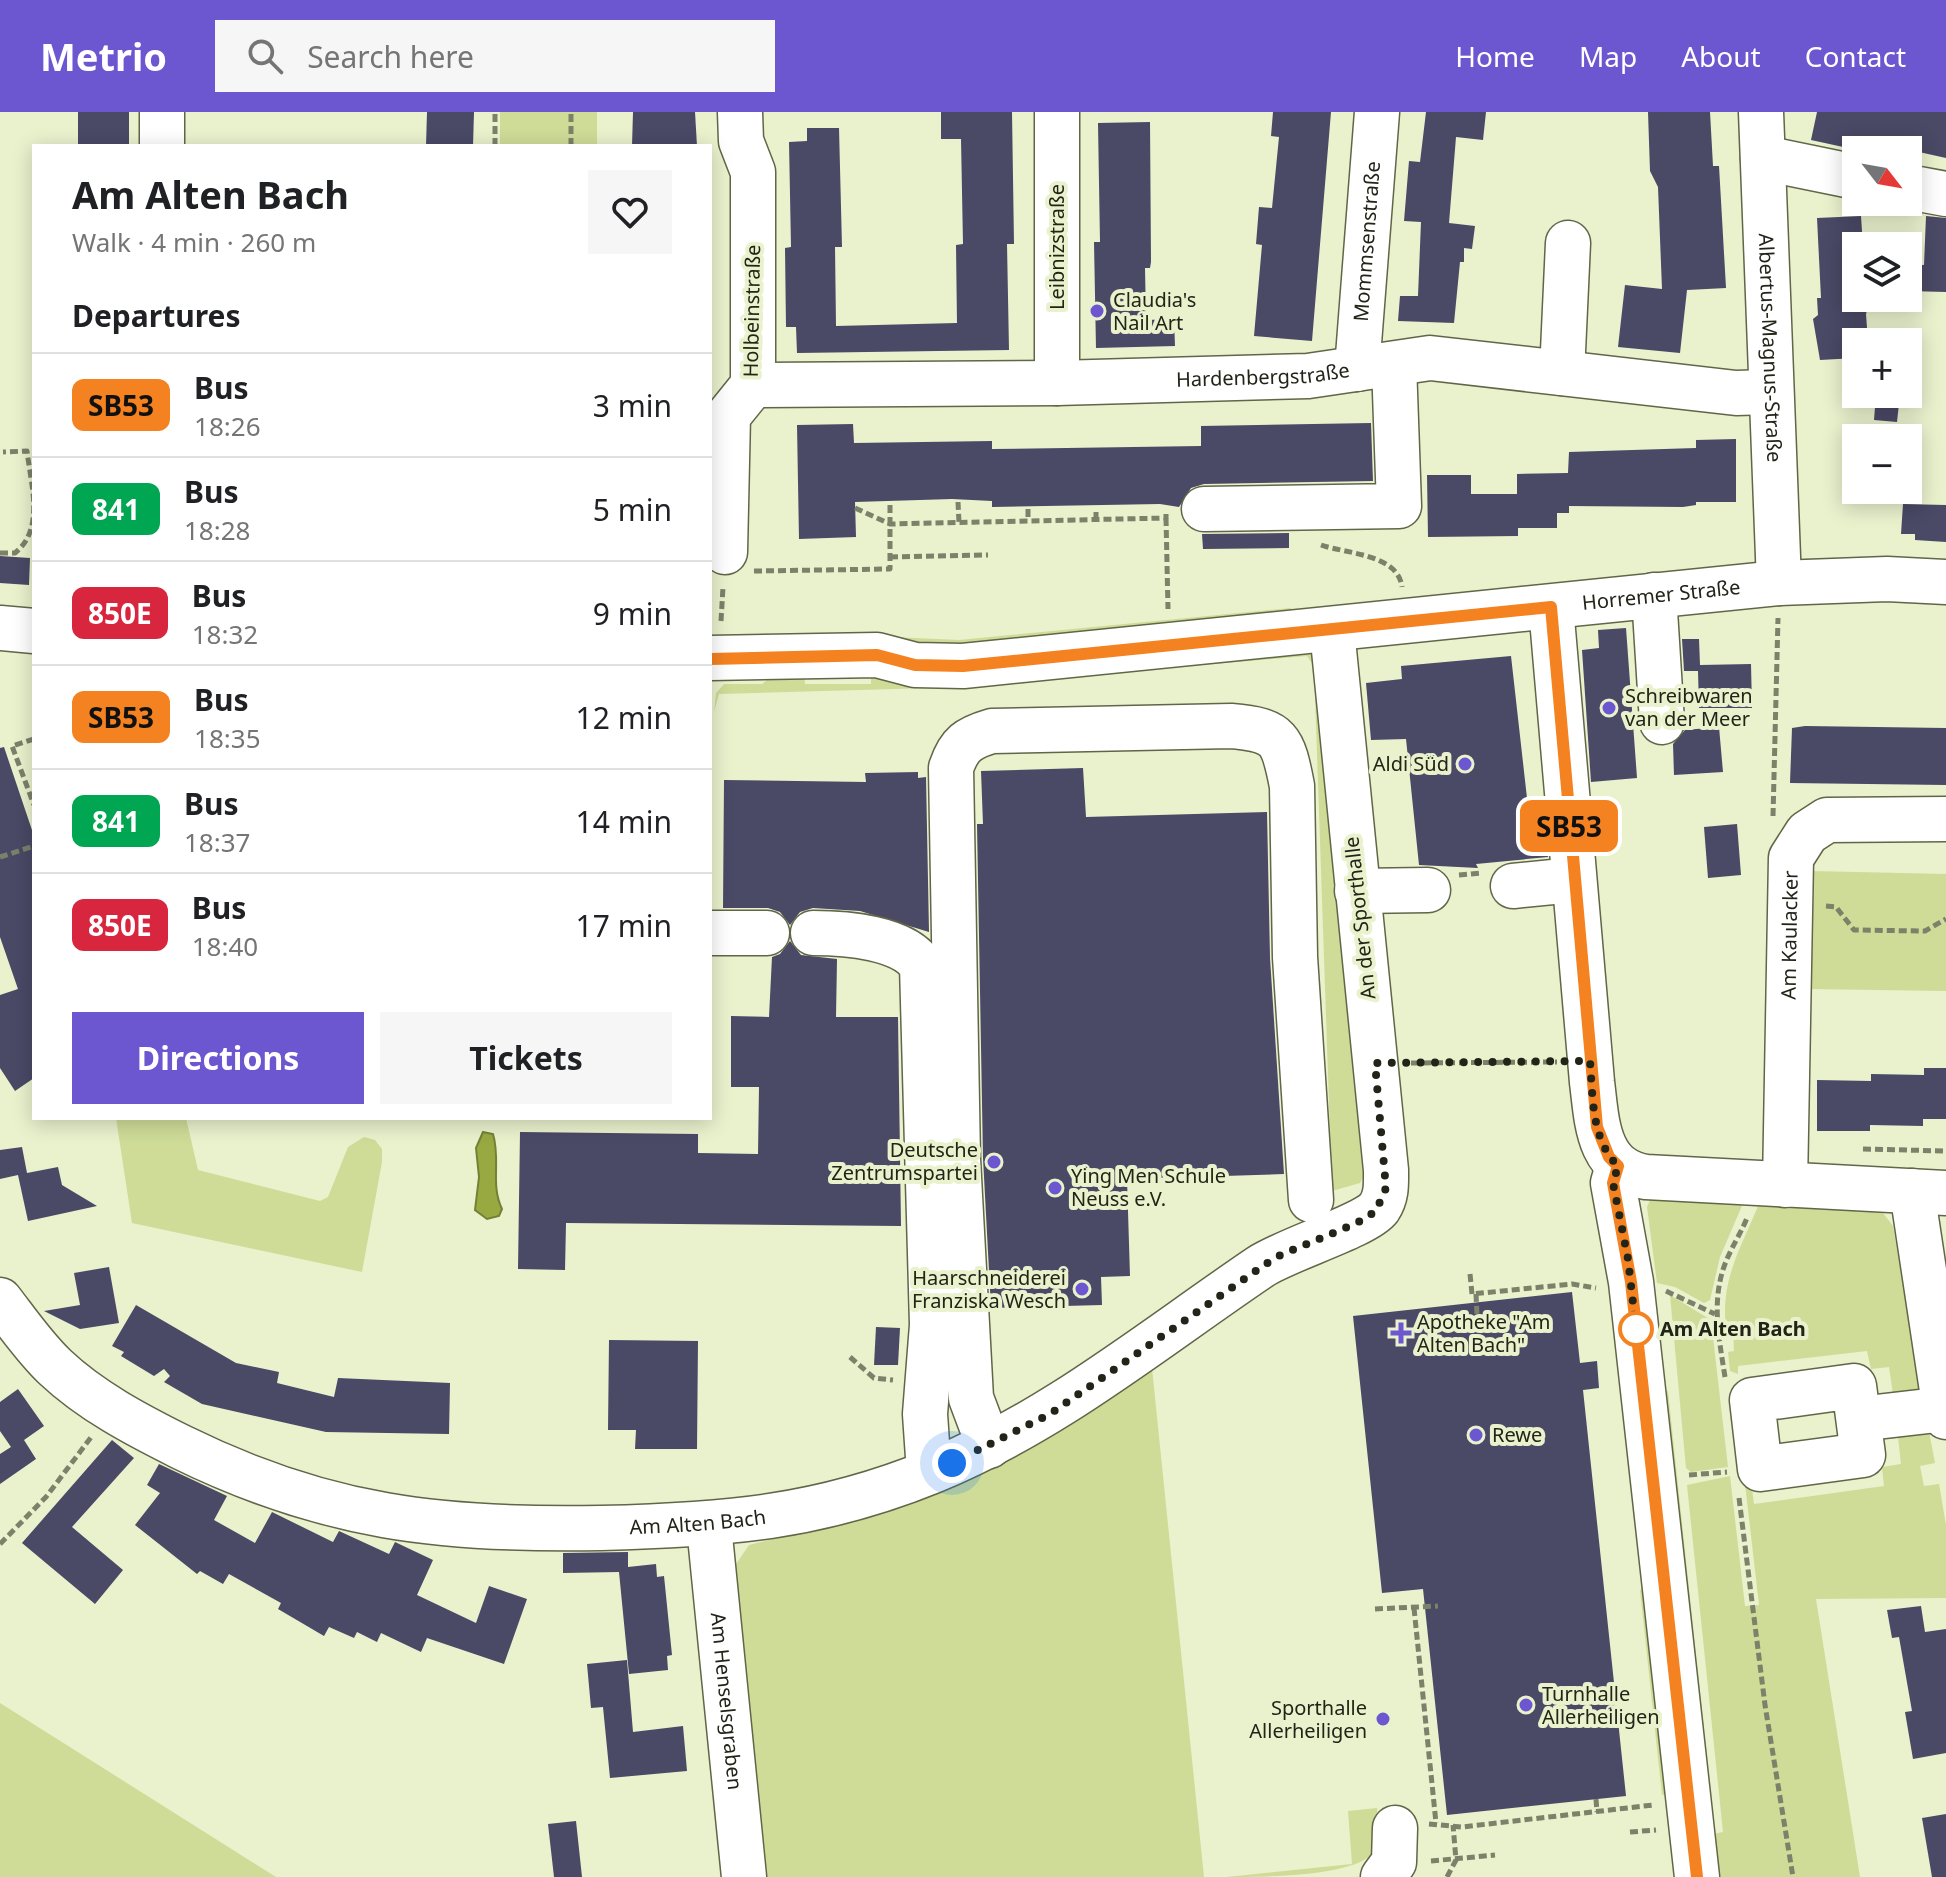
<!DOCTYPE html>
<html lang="en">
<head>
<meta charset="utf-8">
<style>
	:root { --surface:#fff; --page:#f6f6f6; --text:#202124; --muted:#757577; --line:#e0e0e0; --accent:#6c57d0 }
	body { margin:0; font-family:"Noto Sans",sans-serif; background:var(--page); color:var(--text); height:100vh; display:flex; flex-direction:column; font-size:30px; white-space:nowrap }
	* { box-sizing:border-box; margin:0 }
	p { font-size:26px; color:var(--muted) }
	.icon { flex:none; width:44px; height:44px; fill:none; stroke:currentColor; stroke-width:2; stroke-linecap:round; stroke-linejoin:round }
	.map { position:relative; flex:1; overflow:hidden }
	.details { position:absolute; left:32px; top:32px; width:680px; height:976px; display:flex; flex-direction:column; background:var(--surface); border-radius:0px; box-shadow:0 4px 20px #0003 }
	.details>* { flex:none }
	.badge { padding:0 16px; border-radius:12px; font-size:28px; line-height:52px }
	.needle { width:52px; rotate:121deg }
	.buttons { position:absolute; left:1842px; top:24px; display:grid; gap:16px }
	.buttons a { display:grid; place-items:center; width:80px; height:80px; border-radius:0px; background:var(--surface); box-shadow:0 4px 20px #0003; font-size:40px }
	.you { position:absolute; width:40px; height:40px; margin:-20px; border:6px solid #fff; border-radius:50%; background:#1a73e8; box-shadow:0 0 0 12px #1a73e833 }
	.map>.badge { position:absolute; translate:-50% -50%; box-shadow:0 0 0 4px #fff }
	h2 { padding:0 40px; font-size:30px; line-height:72px }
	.round { display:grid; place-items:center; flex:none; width:84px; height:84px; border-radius:0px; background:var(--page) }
	.head { display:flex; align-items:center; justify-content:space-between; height:136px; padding:0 40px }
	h1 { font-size:38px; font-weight:700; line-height:60px }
	.cta { display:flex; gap:16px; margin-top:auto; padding:16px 40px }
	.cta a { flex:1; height:92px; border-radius:0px; background:var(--accent); color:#fff; font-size:32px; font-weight:700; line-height:92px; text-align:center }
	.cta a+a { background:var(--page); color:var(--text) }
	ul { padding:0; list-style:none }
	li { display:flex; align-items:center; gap:24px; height:104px; padding:0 40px; border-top:2px solid var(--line) }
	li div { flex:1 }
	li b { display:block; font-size:30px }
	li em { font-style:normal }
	li .badge { min-width:88px; font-weight:700; text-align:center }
	header { display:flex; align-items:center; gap:48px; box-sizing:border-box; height:112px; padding:0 40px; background:var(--accent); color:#fff }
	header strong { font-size:38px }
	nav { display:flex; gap:44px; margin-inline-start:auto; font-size:28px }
	.search { width:560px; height:72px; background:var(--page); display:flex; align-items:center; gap:20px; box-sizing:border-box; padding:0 28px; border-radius:0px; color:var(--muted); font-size:30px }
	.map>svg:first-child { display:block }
</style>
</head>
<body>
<header>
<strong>Metrio</strong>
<div class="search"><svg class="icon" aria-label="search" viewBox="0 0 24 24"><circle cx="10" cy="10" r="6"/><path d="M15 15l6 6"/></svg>Search here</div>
<nav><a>Home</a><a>Map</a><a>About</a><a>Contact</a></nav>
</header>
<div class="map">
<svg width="1946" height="1765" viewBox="0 0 1946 1765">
	<rect width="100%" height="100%" fill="#e9f1cd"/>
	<!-- green -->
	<g fill="#cedc98">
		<rect x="500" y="0" width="97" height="34"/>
		<polygon points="1291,496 1292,503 942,540 892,525 959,528"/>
		<polygon points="1312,540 1367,1059 1360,1071 1332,1079 1314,554 1307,544 930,576 719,582 714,600 716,581 724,572 762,572 782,556 804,553 805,572 871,572 871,553"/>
		<polygon points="1811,759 1946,762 1946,879 1808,877"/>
		<polygon points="116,1006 186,1006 198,1058 320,1089 328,1085 348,1035 364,1025 375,1028 382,1037 382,1050 362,1160 132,1111"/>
		<polygon points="1651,1086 1744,1089 1720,1145 1710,1188 1704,1191 1675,1175 1657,1171 1647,1095"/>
		<path d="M 1760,1089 L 1880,1097 L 1893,1114 L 1923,1288 L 1893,1282 L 1889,1255 L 1871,1257 L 1867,1239 L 1738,1254 L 1738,1262 L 1730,1259 L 1728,1240 L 1734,1239 L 1733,1217 L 1726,1217 C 1720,1166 1742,1135 1760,1089 Z"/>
		<polygon points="1670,1183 1711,1208 1728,1355 1691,1360 1686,1356"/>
		<polygon points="1152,1256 1204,1765 763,1765 732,1458 749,1433 856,1407"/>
		<polygon points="1668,1279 1713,1703 1703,1704 1658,1281"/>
		<polygon points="1928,1314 1935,1351 1920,1354 1924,1374 1939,1372 1946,1413 1946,1486 1816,1487 1860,1765 1709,1765 1705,1724 1723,1720 1687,1373 1730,1364 1745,1494 1759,1493 1744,1363 1750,1361 1754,1392 1884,1374 1882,1355 1901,1352 1898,1325 1880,1327"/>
		<polygon points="1647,1477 1669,1682 1662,1683 1640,1478"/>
		<polygon points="0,1591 276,1765 0,1765"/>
		<path d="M 1377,1696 C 1378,1710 1380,1725 1374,1739 C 1359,1765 1260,1765 1227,1765 L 1352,1752 L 1348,1699 Z"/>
	</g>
	<!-- water -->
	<path fill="#98a942" stroke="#748135" stroke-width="2" d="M 483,1020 L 493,1022 C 501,1048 490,1072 502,1097 L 499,1104 L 487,1107 L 475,1098 L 479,1065 L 476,1036 Z"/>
	<!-- building -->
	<g fill="#4a4966">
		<rect x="78" y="0" width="51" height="34"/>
		<polygon points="427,0 474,0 473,34 426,34"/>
		<polygon points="633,0 695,0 697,34 632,34"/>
		<polygon points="941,0 1012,0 1014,132 1007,132 1009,238 797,241 796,215 786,215 785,136 791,135 789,30 807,29 807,16 839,16 842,135 835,135 836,214 957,211 956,133 963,132 961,27 941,27"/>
		<polygon points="1273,0 1331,0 1312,229 1254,224 1262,133 1256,132 1259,95 1272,96 1279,25 1271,24"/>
		<polygon points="1426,0 1486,0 1483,28 1456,25 1449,111 1475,114 1472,137 1464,136 1464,150 1460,150 1454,211 1398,209 1400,184 1418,184 1421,110 1404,109 1409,49 1420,50"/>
		<polygon points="1648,0 1710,0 1713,54 1719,54 1726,176 1687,178 1680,241 1618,235 1625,173 1662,177 1658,75 1650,59"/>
		<polygon points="1817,0 1946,0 1946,46 1910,38 1857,38 1811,28"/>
		<polygon points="1150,10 1151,150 1150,156 1145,156 1146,208 1174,207 1175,234 1096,236 1094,130 1100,130 1098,11"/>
		<polygon points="1861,104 1863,134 1856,134 1856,186 1870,188 1866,202 1868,230 1856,230 1856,246 1820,248 1813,207 1818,203 1817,186 1821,186 1817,106"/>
		<polygon points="1926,104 1946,106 1946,180 1908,179 1910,152 1924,153"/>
		<polygon points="1876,282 1900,282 1897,310 1874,308"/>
		<polygon points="1371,311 1373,369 1204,372 1191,376 1179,395 1160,392 992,395 992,389 952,387 855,390 856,425 799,427 797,313 853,312 854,331 992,329 992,337 1201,334 1201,314"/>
		<polygon points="1736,327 1736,390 1696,390 1696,393 1683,395 1569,394 1569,401 1557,401 1557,416 1518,416 1518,424 1428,425 1427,363 1471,363 1471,382 1517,382 1517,362 1568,361 1569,340 1696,336 1696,328"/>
		<polygon points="1903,392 1946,393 1946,430 1915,428 1915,422 1901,422"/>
		<polygon points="1289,421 1289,436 1203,437 1202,422"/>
		<polygon points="0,444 30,446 29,473 0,471"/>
		<polygon points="1626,516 1637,666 1591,670 1582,538 1599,536 1598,518"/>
		<polygon points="1682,527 1699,527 1700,553 1751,552 1752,596 1699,596 1698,559 1684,559"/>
		<polygon points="1511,544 1528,695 1543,694 1548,745 1476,752 1478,756 1419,753 1406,627 1371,628 1366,571 1402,567 1401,554"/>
		<polygon points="1805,614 1946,616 1946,673 1790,671 1792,616"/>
		<polygon points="1719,615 1723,660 1674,663 1673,632 1685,618"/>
		<polygon points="4,635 34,724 34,966 15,979 0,956 0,883 18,877 0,825 0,636"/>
		<polygon points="1083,656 1086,705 1267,700 1270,846 1284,1062 1127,1067 1130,1164 1101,1165 1102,1193 991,1196 983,1046 977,712 983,712 981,659"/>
		<polygon points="918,660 918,666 926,665 929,820 860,799 813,796 800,800 790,813 780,800 768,796 723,796 724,668 866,670 865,661"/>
		<polygon points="1737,712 1741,763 1708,766 1704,715"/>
		<polygon points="790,829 801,843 837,847 836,905 898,905 901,1114 566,1111 565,1158 518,1157 520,1020 698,1022 698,1041 758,1042 759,975 731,975 731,904 769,905 772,845 780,842"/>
		<polygon points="1924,956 1946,956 1946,1007 1923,1007 1923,1014 1870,1013 1870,1019 1817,1019 1817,968 1871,969 1871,962 1924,963"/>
		<polygon points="22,1035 27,1061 58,1055 62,1073 97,1094 28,1109 18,1063 0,1067 0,1038"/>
		<polygon points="109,1155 119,1211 80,1217 44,1199 80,1193 74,1161"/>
		<polygon points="1572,1180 1580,1251 1597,1249 1599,1276 1583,1278 1626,1684 1447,1703 1423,1477 1382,1481 1353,1204"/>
		<polygon points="136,1193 236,1251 279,1260 277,1271 334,1285 338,1266 450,1271 449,1322 326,1320 202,1292 164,1270 170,1264 164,1257 154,1264 121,1244 124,1240 112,1234"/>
		<polygon points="876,1215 900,1216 898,1253 874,1253"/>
		<polygon points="609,1228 698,1229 697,1337 635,1337 636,1318 608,1318"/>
		<polygon points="18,1277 44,1314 24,1328 36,1347 0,1372 0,1342 11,1335 0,1319 0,1290"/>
		<polygon points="112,1328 134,1346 72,1415 123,1458 95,1492 22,1431"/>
		<polygon points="159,1352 227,1384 214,1408 255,1431 272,1400 333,1430 339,1419 389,1442 395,1430 433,1448 417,1483 476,1511 489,1474 527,1487 504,1552 427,1526 421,1540 381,1521 377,1530 357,1520 354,1526 329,1515 324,1524 278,1497 281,1491 229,1462 223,1472 200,1459 197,1462 135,1413 160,1381 147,1373"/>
		<polygon points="628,1440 628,1455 656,1452 657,1465 664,1464 672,1543 667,1544 668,1558 629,1562 619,1460 563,1461 563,1441"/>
		<polygon points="1921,1494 1925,1520 1946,1517 1946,1641 1913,1647 1905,1600 1912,1599 1899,1525 1892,1526 1887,1498"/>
		<polygon points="627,1548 633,1620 683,1614 687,1659 610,1666 603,1595 591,1596 587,1552"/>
		<polygon points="1946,1702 1946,1765 1932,1765 1922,1706"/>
		<polygon points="576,1709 582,1765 554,1765 548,1712"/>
	</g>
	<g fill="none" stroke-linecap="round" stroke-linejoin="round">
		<defs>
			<g id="minor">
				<path id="s1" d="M 1761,0 L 1779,471"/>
				<polyline points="162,34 162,0"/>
				<polyline points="1763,46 1856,65"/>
				<polyline points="1908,75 1946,82"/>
				<path id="s2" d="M 1357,257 L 1377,0"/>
				<polyline points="1562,261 1568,131"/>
				<polyline points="1057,271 1057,0"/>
				<path id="s3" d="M 753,273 L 1057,271 L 1308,264 L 1430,246 L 1736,281 L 1769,280"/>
				<polyline points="1204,397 1399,394 1394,252"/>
				<polyline points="725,440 728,304 753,273 753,60 741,29 740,0"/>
				<polyline points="1654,483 1662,610"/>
				<path d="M 1551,495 L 1592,970 C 1597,1010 1597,1057 1646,1065 L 1946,1081"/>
				<polyline points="0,516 34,519"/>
				<path id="s4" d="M 710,546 L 877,543 L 915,553 L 963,554 L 1779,471 L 1887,467 L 1946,470"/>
				<polyline points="1513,774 1573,768"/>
				<polyline points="1357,779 1428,778"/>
				<polyline points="710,821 767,821"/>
				<path d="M 813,821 C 845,821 904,825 922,854 L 932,1213 L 925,1302 L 929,1360"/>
				<polyline points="1618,1054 1613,1071 1631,1170 1697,1765"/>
				<path id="s5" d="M 1785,1073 L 1791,746 L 1807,721 L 1827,708 L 1946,707"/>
				<polyline points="1912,1079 1946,1305"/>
				<path id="s6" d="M 0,1188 C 17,1210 34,1235 55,1255 C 91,1289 137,1313 181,1335 C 325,1406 442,1419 601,1416 C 724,1413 818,1406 933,1359 C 1054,1309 1152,1228 1260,1155 C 1287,1137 1365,1114 1379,1096 C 1387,1084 1386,1072 1386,1058 L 1332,518"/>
				<polygon points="1854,1274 1863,1343 1760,1357 1752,1288"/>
				<polyline points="1859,1307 1945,1297"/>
				<path d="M 989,1334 L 971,1286 L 958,1047 L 951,656 C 959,632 968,626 992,619 L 1231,614 C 1280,618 1283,627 1292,674 L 1295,845 L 1311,1088"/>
				<path id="s7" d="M 709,1414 L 744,1765"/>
				<polyline points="1383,1765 1394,1750 1395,1716"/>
			</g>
		</defs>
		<!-- minor casing -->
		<use href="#minor" stroke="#606647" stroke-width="47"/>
		<!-- path -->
		<g stroke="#7c816a" stroke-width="5" stroke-dasharray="8 4" stroke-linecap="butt">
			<polyline points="495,34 495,0"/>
			<polyline points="571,34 571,0"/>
			<polyline points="958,390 959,411"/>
			<polyline points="855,396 890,412 1166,406 1166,402"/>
			<polyline points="1028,397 1028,409"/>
			<polyline points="1166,406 1168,497"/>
			<polyline points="1096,408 1096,396"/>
			<path d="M 1321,433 C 1347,442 1398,442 1402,475"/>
			<path d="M 0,441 L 15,441 C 45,417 31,373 27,339 L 3,340"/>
			<polyline points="890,445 988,443"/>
			<polyline points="754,459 890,457 890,391"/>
			<polyline points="721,509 723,475"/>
			<polyline points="34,627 12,634 34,693"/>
			<polyline points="1773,704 1778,506"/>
			<polyline points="0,745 34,734"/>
			<polyline points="1459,763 1481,761"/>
			<polyline points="1826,794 1836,795 1854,818 1925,819 1946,807"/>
			<polyline points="1411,951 1557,950"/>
			<polyline points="1863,1037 1946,1039"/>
			<polyline points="1470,1162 1472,1182 1572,1172 1596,1176"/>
			<polyline points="1666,1179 1715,1202"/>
			<polyline points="1476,1182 1477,1203"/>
			<polyline points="850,1245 874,1266 893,1268"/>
			<path d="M 1725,1265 C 1719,1226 1711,1189 1725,1152 C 1731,1136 1741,1121 1747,1106"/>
			<polyline points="1689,1363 1727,1360"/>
			<polyline points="1739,1386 1765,1593 1793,1765"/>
			<polyline points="0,1432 46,1385 92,1324"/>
			<polyline points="1414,1496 1436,1711"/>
			<polyline points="1375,1497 1438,1494"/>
			<polyline points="1596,1687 1597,1700"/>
			<polyline points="1429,1712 1462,1715 1653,1693"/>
			<polyline points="1630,1720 1656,1718"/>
			<polyline points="1431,1749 1495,1743"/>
			<polyline points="1447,1765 1456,1748 1453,1713"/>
		</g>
		<!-- minor -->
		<use href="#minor" stroke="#fff" stroke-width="44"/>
	</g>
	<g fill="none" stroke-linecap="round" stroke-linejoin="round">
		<defs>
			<polyline id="line" points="710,547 877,543 915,553 963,554 1551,495 1597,1015 1609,1045 1618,1054 1613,1071 1631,1170 1697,1765"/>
		</defs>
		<!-- line casing -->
		<use href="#line" stroke="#fff" stroke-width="18"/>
		<!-- line -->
		<use href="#line" stroke="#f58220" stroke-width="12"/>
		<!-- walk -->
		<path stroke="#212417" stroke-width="8" stroke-dasharray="0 14.4" d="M 952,1351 L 1050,1302 L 1276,1145 L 1357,1111 L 1376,1099 L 1386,1076 L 1375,951 L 1590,949 C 1593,984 1591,1028 1618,1054 L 1613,1071 L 1628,1147 L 1636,1217"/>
	</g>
	<!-- markers -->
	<g fill="#6c57d0" stroke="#e9f1cd" stroke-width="3">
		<circle cx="1097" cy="199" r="8"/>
		<circle cx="1609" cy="596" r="8"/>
		<circle cx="1465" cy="652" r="8"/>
		<circle cx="994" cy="1050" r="8"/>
		<circle cx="1055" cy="1076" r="8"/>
		<circle cx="1082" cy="1177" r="8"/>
		<path d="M1397 1209h8v8h8v8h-8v8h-8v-8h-8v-8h8z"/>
		<circle cx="1476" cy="1323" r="8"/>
		<circle cx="1526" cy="1593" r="8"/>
		<circle cx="1383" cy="1607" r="8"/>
	</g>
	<circle fill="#fff" stroke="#f58220" stroke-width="4" cx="1636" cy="1217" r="16"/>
	<g text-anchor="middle" stroke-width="8" stroke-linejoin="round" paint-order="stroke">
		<!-- street labels -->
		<g font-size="20" fill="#212417" stroke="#e9f1cd">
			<text dy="7" stroke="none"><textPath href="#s2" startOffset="128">Mommsenstraße</textPath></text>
			<text transform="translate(1057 135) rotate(-90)" y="7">Leibnizstraße</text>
			<text transform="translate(752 199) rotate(-89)" y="7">Holbeinstraße</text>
			<text dy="7" stroke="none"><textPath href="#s1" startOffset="236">Albertus-Magnus-Straße</textPath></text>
			<text dy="7" stroke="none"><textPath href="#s3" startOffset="510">Hardenbergstraße</textPath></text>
			<text dy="7" stroke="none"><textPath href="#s4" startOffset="956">Horremer Straße</textPath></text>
			<text transform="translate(1360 806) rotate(-96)" y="7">An der Sporthalle</text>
			<text dy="7" stroke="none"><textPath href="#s5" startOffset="250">Am Kaulacker</textPath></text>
			<text dy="7" stroke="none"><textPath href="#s6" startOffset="766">Am Alten Bach</textPath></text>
			<text dy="7" stroke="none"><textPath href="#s7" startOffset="176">Am Henselsgraben</textPath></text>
		</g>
		<!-- poi labels -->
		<g font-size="20" fill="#212417" stroke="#e9f1cd" text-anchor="start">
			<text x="1113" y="195">Claudia's<tspan x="1113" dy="23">Nail Art</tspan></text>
			<text x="1625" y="591">Schreibwaren<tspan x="1625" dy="23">van der Meer</tspan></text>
			<text x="1449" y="659" text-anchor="end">Aldi Süd</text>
			<text x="978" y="1045" text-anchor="end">Deutsche<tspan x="978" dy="23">Zentrumspartei</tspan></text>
			<text x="1071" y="1071">Ying Men Schule<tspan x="1071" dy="23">Neuss e.V.</tspan></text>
			<text x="1066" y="1173" text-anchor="end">Haarschneiderei<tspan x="1066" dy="23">Franziska Wesch</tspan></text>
			<text x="1417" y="1217">Apotheke "Am<tspan x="1417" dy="23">Alten Bach"</tspan></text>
			<text x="1492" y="1330">Rewe</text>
			<text x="1542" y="1589">Turnhalle<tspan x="1542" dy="23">Allerheiligen</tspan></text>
			<text x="1367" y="1603" text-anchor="end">Sporthalle<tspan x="1367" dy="23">Allerheiligen</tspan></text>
		</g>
		<!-- stop labels -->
		<g font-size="20" font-weight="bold" fill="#212417" stroke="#e9f1cd" text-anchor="start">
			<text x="1660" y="1224">Am Alten Bach</text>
		</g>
	</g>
</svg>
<div class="buttons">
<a><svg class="needle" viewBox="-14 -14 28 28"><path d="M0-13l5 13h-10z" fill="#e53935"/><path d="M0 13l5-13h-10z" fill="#757577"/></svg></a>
<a><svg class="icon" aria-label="layers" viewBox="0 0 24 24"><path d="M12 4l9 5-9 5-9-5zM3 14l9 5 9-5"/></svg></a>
<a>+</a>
<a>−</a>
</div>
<div class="you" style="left:952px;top:1351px"></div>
<b class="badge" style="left:1569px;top:714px;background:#f58220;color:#111">SB53</b>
<section class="details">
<div class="head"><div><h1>Am Alten Bach</h1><p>Walk · 4 min · 260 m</p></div><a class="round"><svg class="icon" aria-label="heart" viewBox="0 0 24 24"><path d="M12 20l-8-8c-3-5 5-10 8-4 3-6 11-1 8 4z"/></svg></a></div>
<h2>Departures</h2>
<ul>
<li><span class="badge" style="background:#f58220;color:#111">SB53</span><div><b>Bus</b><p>18:26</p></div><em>3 min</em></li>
<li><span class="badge" style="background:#00a651;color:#fff">841</span><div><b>Bus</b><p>18:28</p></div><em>5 min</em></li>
<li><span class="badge" style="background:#d7263d;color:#fff">850E</span><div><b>Bus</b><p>18:32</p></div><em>9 min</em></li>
<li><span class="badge" style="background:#f58220;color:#111">SB53</span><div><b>Bus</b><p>18:35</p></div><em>12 min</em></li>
<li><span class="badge" style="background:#00a651;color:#fff">841</span><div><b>Bus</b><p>18:37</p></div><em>14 min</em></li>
<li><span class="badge" style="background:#d7263d;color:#fff">850E</span><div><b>Bus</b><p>18:40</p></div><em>17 min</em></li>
</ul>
<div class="cta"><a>Directions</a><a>Tickets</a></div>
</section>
</div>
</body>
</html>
